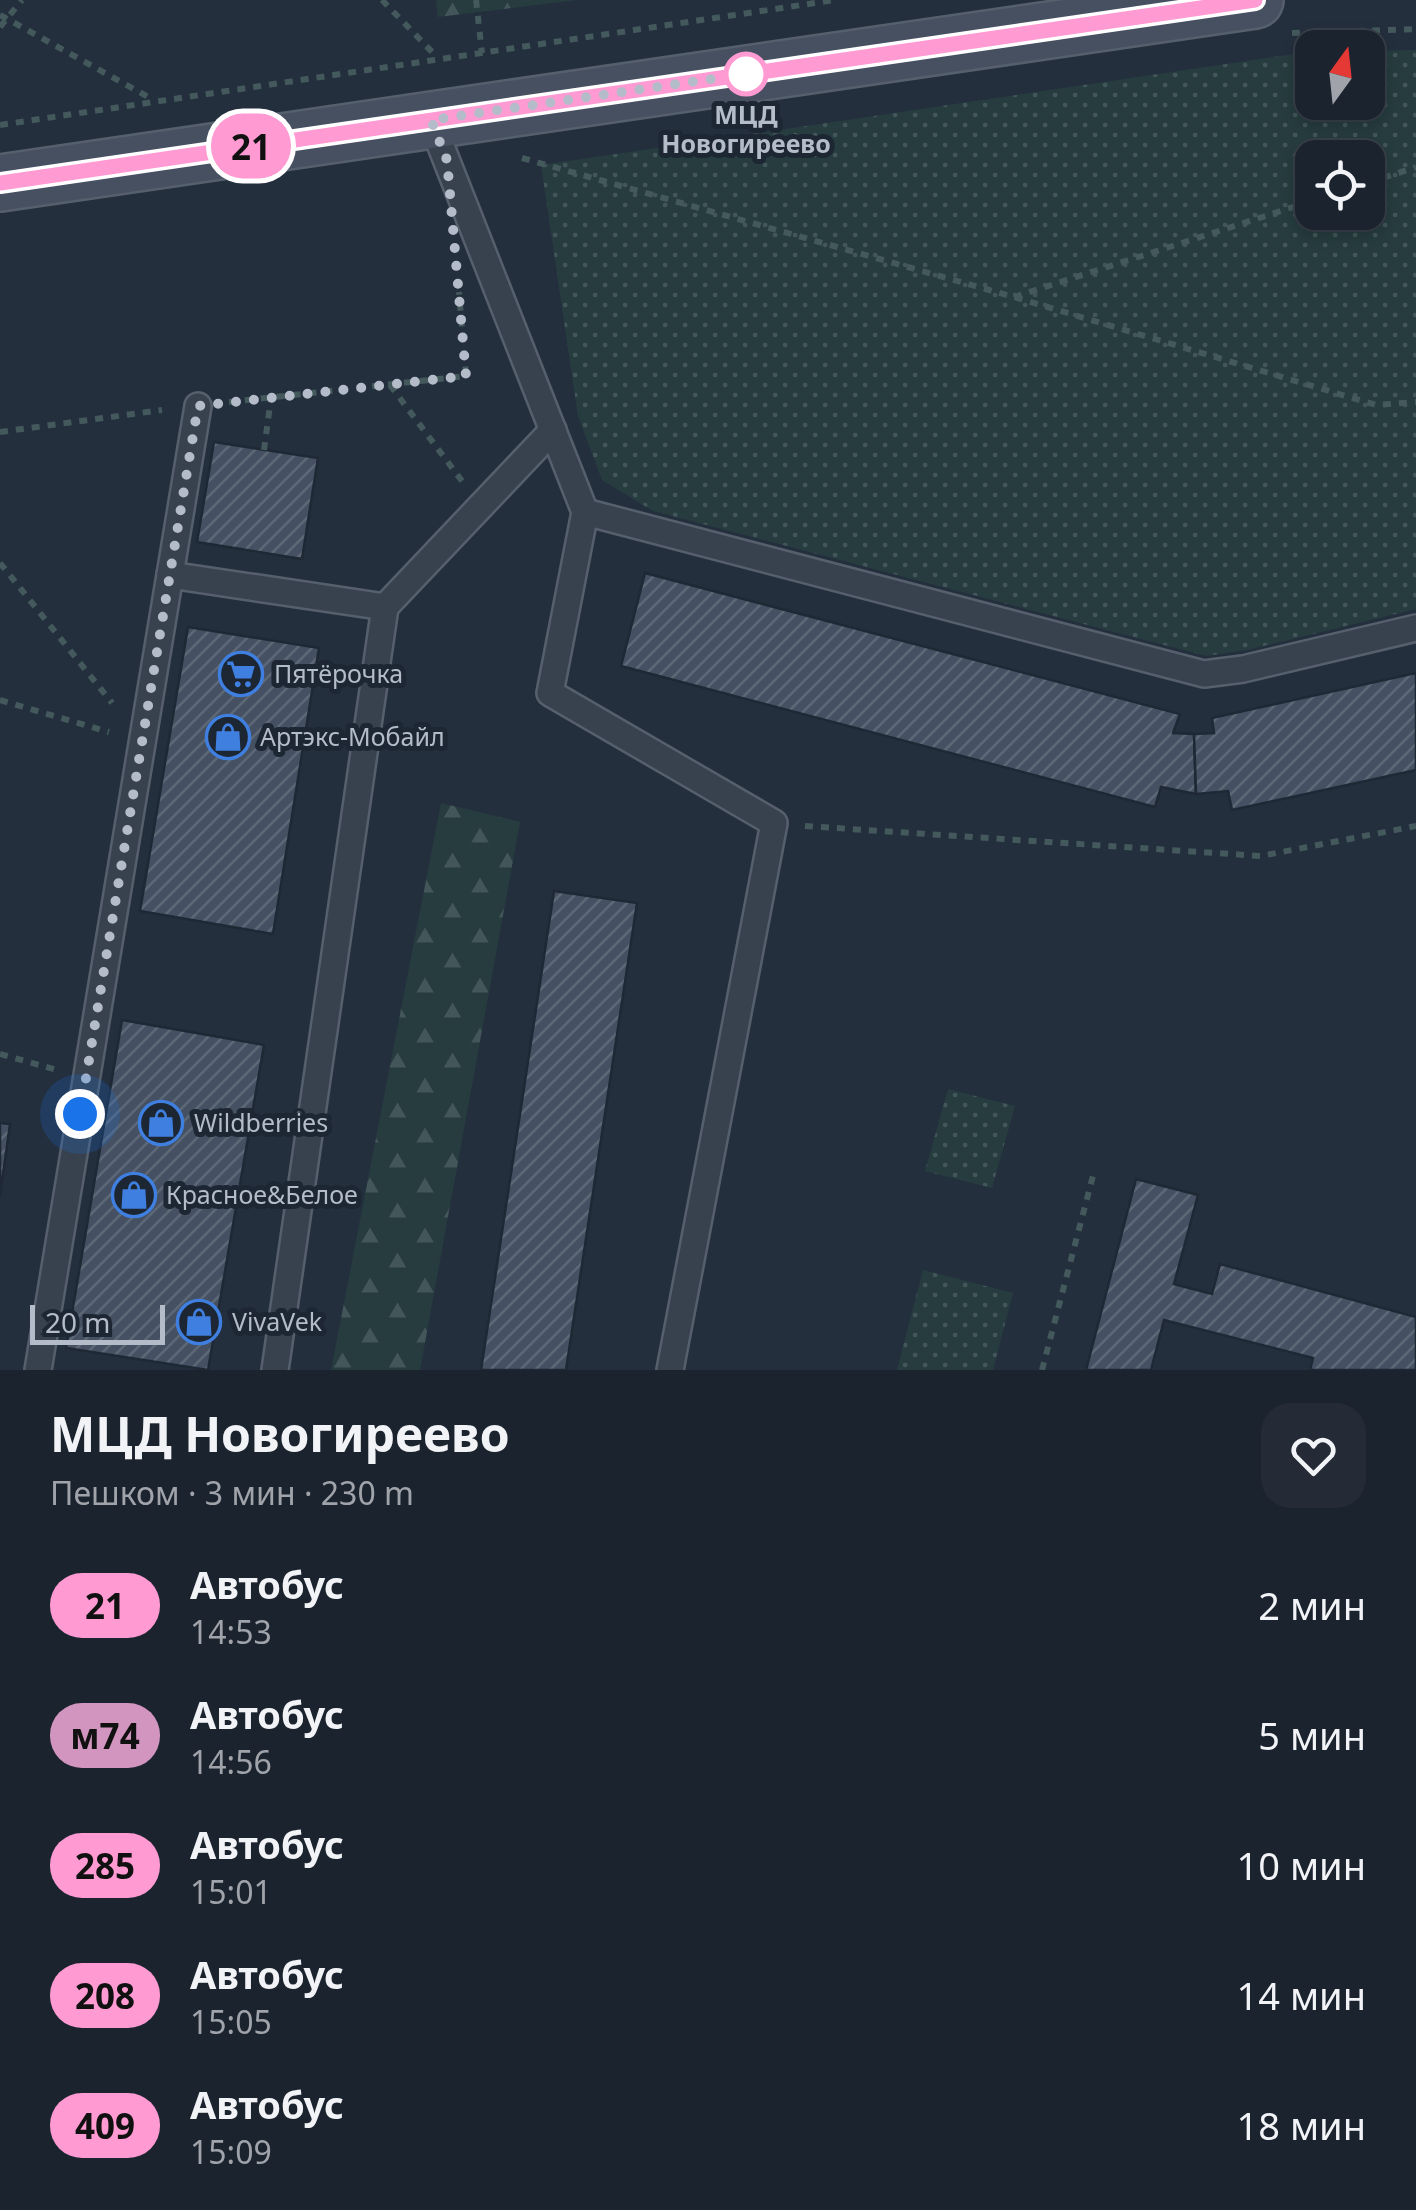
<!DOCTYPE html>
<html lang="ru">
<head>
<meta charset="utf-8">
<style>
	:root { --surface:#1b232e; --page:#242b36; --text:#f1f3f6; --muted:#a0a4aa; --line:#39404a }
	body { margin:0; font-family:"Noto Sans",sans-serif; background:var(--page); color:var(--text); height:100vh; display:flex; flex-direction:column; font-size:38px; white-space:nowrap }
	* { box-sizing:border-box; margin:0 }
	p { font-size:32px; color:var(--muted) }
	.icon { flex:none; width:55px; height:55px; fill:none; stroke:currentColor; stroke-width:2; stroke-linecap:round; stroke-linejoin:round }
	.map { position:relative; height:1370px; overflow:hidden }
	.details { display:flex; flex-direction:column; background:var(--surface); flex:1 }
	.details>* { flex:none }
	.badge { padding:0 20px; border-radius:32px; font-size:35px; line-height:65px }
	.needle { width:65px; rotate:15deg }
	.buttons { position:absolute; left:1295px; top:30px; display:grid; gap:20px }
	.buttons a { display:grid; place-items:center; width:90px; height:90px; border-radius:20px; background:var(--surface); box-shadow:0 5px 15px #0003,0 0 0 2px var(--line); font-size:50px }
	.scale { position:absolute; left:30px; bottom:25px; width:135px; box-sizing:border-box; padding-left:10px; border:5px solid #b4bcc9; border-top:0; font-size:28px; line-height:35px; white-space:nowrap; color:#b4bcc9; -webkit-text-stroke:8px #1d2633; paint-order:stroke }
	.you { position:absolute; width:50px; height:50px; margin:-25px; border:8px solid #fff; border-radius:50%; background:#1a73e8; box-shadow:0 0 0 15px #1a73e833 }
	.map>.badge { position:absolute; translate:-50% -50%; box-shadow:0 0 0 5px #fff }
	.round { display:grid; place-items:center; flex:none; width:105px; height:105px; border-radius:30px; background:var(--page) }
	.headline { display:flex; align-items:center; justify-content:space-between; height:170px; padding:0 50px }
	h1 { font-size:48px; font-weight:700; line-height:75px }
	ul { padding:0; list-style:none }
	li { display:flex; align-items:center; gap:30px; height:130px; padding:0 50px }
	li div { flex:1 }
	li b { display:block; font-size:38px }
	li em { font-style:normal }
	li .badge { min-width:110px; font-weight:700; text-align:center }
	.map>svg:first-child { display:block }
</style>
</head>
<body>
<div class="map">
<svg width="1416" height="1370" viewBox="0 0 1416 1370">
	<defs>
		<pattern id="forest-firs" width="22" height="20" patternUnits="userSpaceOnUse" patternTransform="scale(2.5)"><rect width="22" height="20" fill="#263c3f"/><path d="M5 1l3.5 6h-7zM16 11l3.5 6h-7z" fill="#435659"/></pattern>
		<pattern id="park-dots" width="8" height="8" patternUnits="userSpaceOnUse" patternTransform="scale(2.5)"><rect width="8" height="8" fill="#263c3f"/><path d="M2 2h.1M6 6h.1" fill="none" stroke="#435659" stroke-width="1.8" stroke-linecap="round"/></pattern>
		<pattern id="building-hatch" width="6" height="6" patternUnits="userSpaceOnUse" patternTransform="scale(2.5)"><rect width="6" height="6" fill="#455162"/><path d="M-1 1l2-2M0 6l6-6M5 7l2-2" fill="none" stroke="#5d6877"/></pattern>
	</defs>
	<rect width="100%" height="100%" fill="#242f3e"/>
	<!-- forest -->
	<g fill="url(#forest-firs)">
		<polygon points="436,0 577,0 438,17"/>
		<polygon points="441,803 520,822 420,1370 331,1370"/>
	</g>
	<!-- park -->
	<g fill="url(#park-dots)" fill-rule="evenodd">
		<path d="M 1416,50 L 1416,609 L 1247,650 L 1206,656 L 653,511 L 602,480 L 578,416 L 541,165 L 1294,54 L 1312,53 L 1312,102 L 1368,102 L 1368,51 ZM 1312,158 L 1368,158 L 1368,212 L 1312,212 Z"/>
		<polygon points="948,1089 1015,1106 992,1188 925,1171"/>
		<polygon points="923,1270 1013,1293 993,1370 897,1370"/>
	</g>
	<!-- building -->
	<g fill="url(#building-hatch)" stroke="#1f2835" stroke-width="2.5">
		<polygon points="214,442 318,458 302,559 197,542"/>
		<polygon points="645,573 1180,714 1173,733 1194,734 1196,794 1161,787 1155,807 621,666"/>
		<polygon points="188,627 319,648 273,934 140,911"/>
		<polygon points="1416,673 1416,770 1232,810 1228,791 1196,794 1194,734 1214,733 1212,718"/>
		<polygon points="554,891 637,903 566,1370 481,1370"/>
		<polygon points="122,1020 264,1045 208,1370 66,1348"/>
		<polygon points="0,1123 10,1124 0,1196"/>
		<polygon points="1136,1179 1198,1195 1174,1284 1212,1294 1220,1264 1416,1317 1416,1370 1310,1370 1313,1358 1164,1320 1151,1370 1086,1370"/>
	</g>
	<g fill="none" stroke-linecap="round" stroke-linejoin="round">
		<defs>
			<g id="lane">
				<polyline points="431,121 585,512 550,693 774,823 670,1370"/>
				<polyline points="585,512 1204,674 1243,669 1416,628"/>
				<polyline points="170,575 198,406"/>
				<polyline points="385,607 553,430"/>
				<polyline points="38,1370 170,575 385,607 275,1370"/>
			</g>
			<polyline id="secondary" points="0,183 1255,0"/>
		</defs>
		<!-- lane casing -->
		<use href="#lane" stroke="#565f6c" stroke-width="30"/>
		<!-- secondary casing -->
		<use href="#secondary" stroke="#565f6c" stroke-width="60"/>
		<!-- path -->
		<g stroke="#44595c" stroke-width="6" stroke-dasharray="8 8" stroke-linecap="butt">
			<polyline points="382,0 437,57"/>
			<polyline points="476,0 482,53"/>
			<polyline points="0,15 152,99"/>
			<polyline points="0,27 22,0"/>
			<polyline points="1292,33 1416,29"/>
			<polyline points="0,125 835,0"/>
			<polyline points="522,158 1014,297 1376,405 1416,402"/>
			<polyline points="1368,183 1416,167"/>
			<polyline points="1014,297 1312,201"/>
			<polyline points="390,385 462,481"/>
			<polyline points="229,402 466,376 459,292"/>
			<polyline points="0,432 162,410"/>
			<polyline points="264,450 271,398"/>
			<polyline points="0,563 112,703"/>
			<polyline points="0,700 109,732"/>
			<polyline points="805,826 1261,856 1416,826"/>
			<polyline points="0,1054 57,1070"/>
			<polyline points="1042,1370 1094,1172"/>
		</g>
		<!-- lane -->
		<use href="#lane" stroke="#38414e" stroke-width="25"/>
		<!-- secondary -->
		<use href="#secondary" stroke="#465061" stroke-width="55"/>
	</g>
	<g fill="none" stroke-linecap="round" stroke-linejoin="round">
		<defs>
			<polyline id="line" points="0,183 1255,0"/>
		</defs>
		<!-- line casing -->
		<use href="#line" stroke="#fff" stroke-width="22"/>
		<!-- line -->
		<use href="#line" stroke="#ff9ad2" stroke-width="15"/>
		<!-- walk -->
		<polyline stroke="#b4bcc9" stroke-width="10" stroke-dasharray="0 18" points="80,1114 198,406 466,376 447,160 431,120 746,74"/>
	</g>
	<!-- icons -->
	<defs>
		<symbol id="supermarket-ring" viewBox="-11 -11 22 22"><circle r="9.5" fill="#1d2633" stroke="#3f7fe0" stroke-width="1.5"/><path d="M-6-5.5h2.5l.6 2H6L4.5 2H-2.5L-4.4-4H-6ZM-1.5 3.2a1.3 1.3 0 1 0 .1 0ZM3 3.2a1.3 1.3 0 1 0 .1 0Z" fill="#3f7fe0"/></symbol>
		<symbol id="shop-ring" viewBox="-11 -11 22 22"><circle r="9.5" fill="#1d2633" stroke="#3f7fe0" stroke-width="1.5"/><path d="M-5-2.5h2.3a2.7 3.5 0 0 1 5.4 0H5L5.5 6h-11ZM-1.5-2.5h3a1.5 2.3 0 0 0-3 0Z" fill="#3f7fe0"/></symbol>
	</defs>
	<g fill-rule="evenodd">
		<use href="#supermarket-ring" x="216" y="649" width="50" height="50"/>
		<use href="#shop-ring" x="203" y="712" width="50" height="50"/>
		<use href="#shop-ring" x="136" y="1098" width="50" height="50"/>
		<use href="#shop-ring" x="109" y="1170" width="50" height="50"/>
		<use href="#shop-ring" x="174" y="1297" width="50" height="50"/>
	</g>
	<!-- markers -->
	<circle fill="#fff" stroke="#ff9ad2" stroke-width="5" cx="746" cy="74" r="20"/>
	<g text-anchor="middle" stroke-width="10" stroke-linejoin="round" paint-order="stroke">
		<!-- stop labels -->
		<g font-size="25" font-weight="bold" fill="#b4bcc9" stroke="#1d2633">
			<text x="746" y="124">МЦД<tspan x="746" dy="29">Новогиреево</tspan></text>
		</g>
		<!-- poi labels -->
		<g font-size="25" fill="#b4bcc9" stroke="#1d2633" text-anchor="start">
			<text x="274" y="683">Пятёрочка</text>
			<text x="260" y="746">Артэкс-Мобайл</text>
			<text x="194" y="1132">Wildberries</text>
			<text x="166" y="1204">Красное&amp;Белое</text>
			<text x="232" y="1331">VivaVek</text>
		</g>
	</g>
</svg>
<div class="buttons">
<a><svg class="needle" viewBox="-14 -14 28 28"><path d="M0-13l5 13h-10z" fill="#e53935"/><path d="M0 13l5-13h-10z" fill="#a0a4aa"/></svg></a>
<a><svg class="icon" aria-label="locate" viewBox="0 0 24 24"><circle cx="12" cy="12" r="6"/><path d="M12 2v4M12 18v4M2 12h4M18 12h4"/></svg></a>
</div>
<div class="scale">20 m</div>
<div class="you" style="left:80px;top:1114px"></div>
<b class="badge" style="left:251px;top:146px;background:#ff9ad2;color:#111">21</b>
</div>
<section class="details">
<div class="headline"><div><h1>МЦД Новогиреево</h1><p>Пешком · 3 мин · 230 m</p></div><a class="round"><svg class="icon" aria-label="heart" viewBox="0 0 24 24"><path d="M12 20l-8-8c-3-5 5-10 8-4 3-6 11-1 8 4z"/></svg></a></div>
<ul>
<li><span class="badge" style="background:#ff9ad2;color:#111">21</span><div><b>Автобус</b><p>14:53</p></div><em>2 мин</em></li>
<li><span class="badge" style="background:#d295bf;color:#111">м74</span><div><b>Автобус</b><p>14:56</p></div><em>5 мин</em></li>
<li><span class="badge" style="background:#ff9ad2;color:#111">285</span><div><b>Автобус</b><p>15:01</p></div><em>10 мин</em></li>
<li><span class="badge" style="background:#ff9ad2;color:#111">208</span><div><b>Автобус</b><p>15:05</p></div><em>14 мин</em></li>
<li><span class="badge" style="background:#ff9ad2;color:#111">409</span><div><b>Автобус</b><p>15:09</p></div><em>18 мин</em></li>
</ul>
</section>
</body>
</html>
